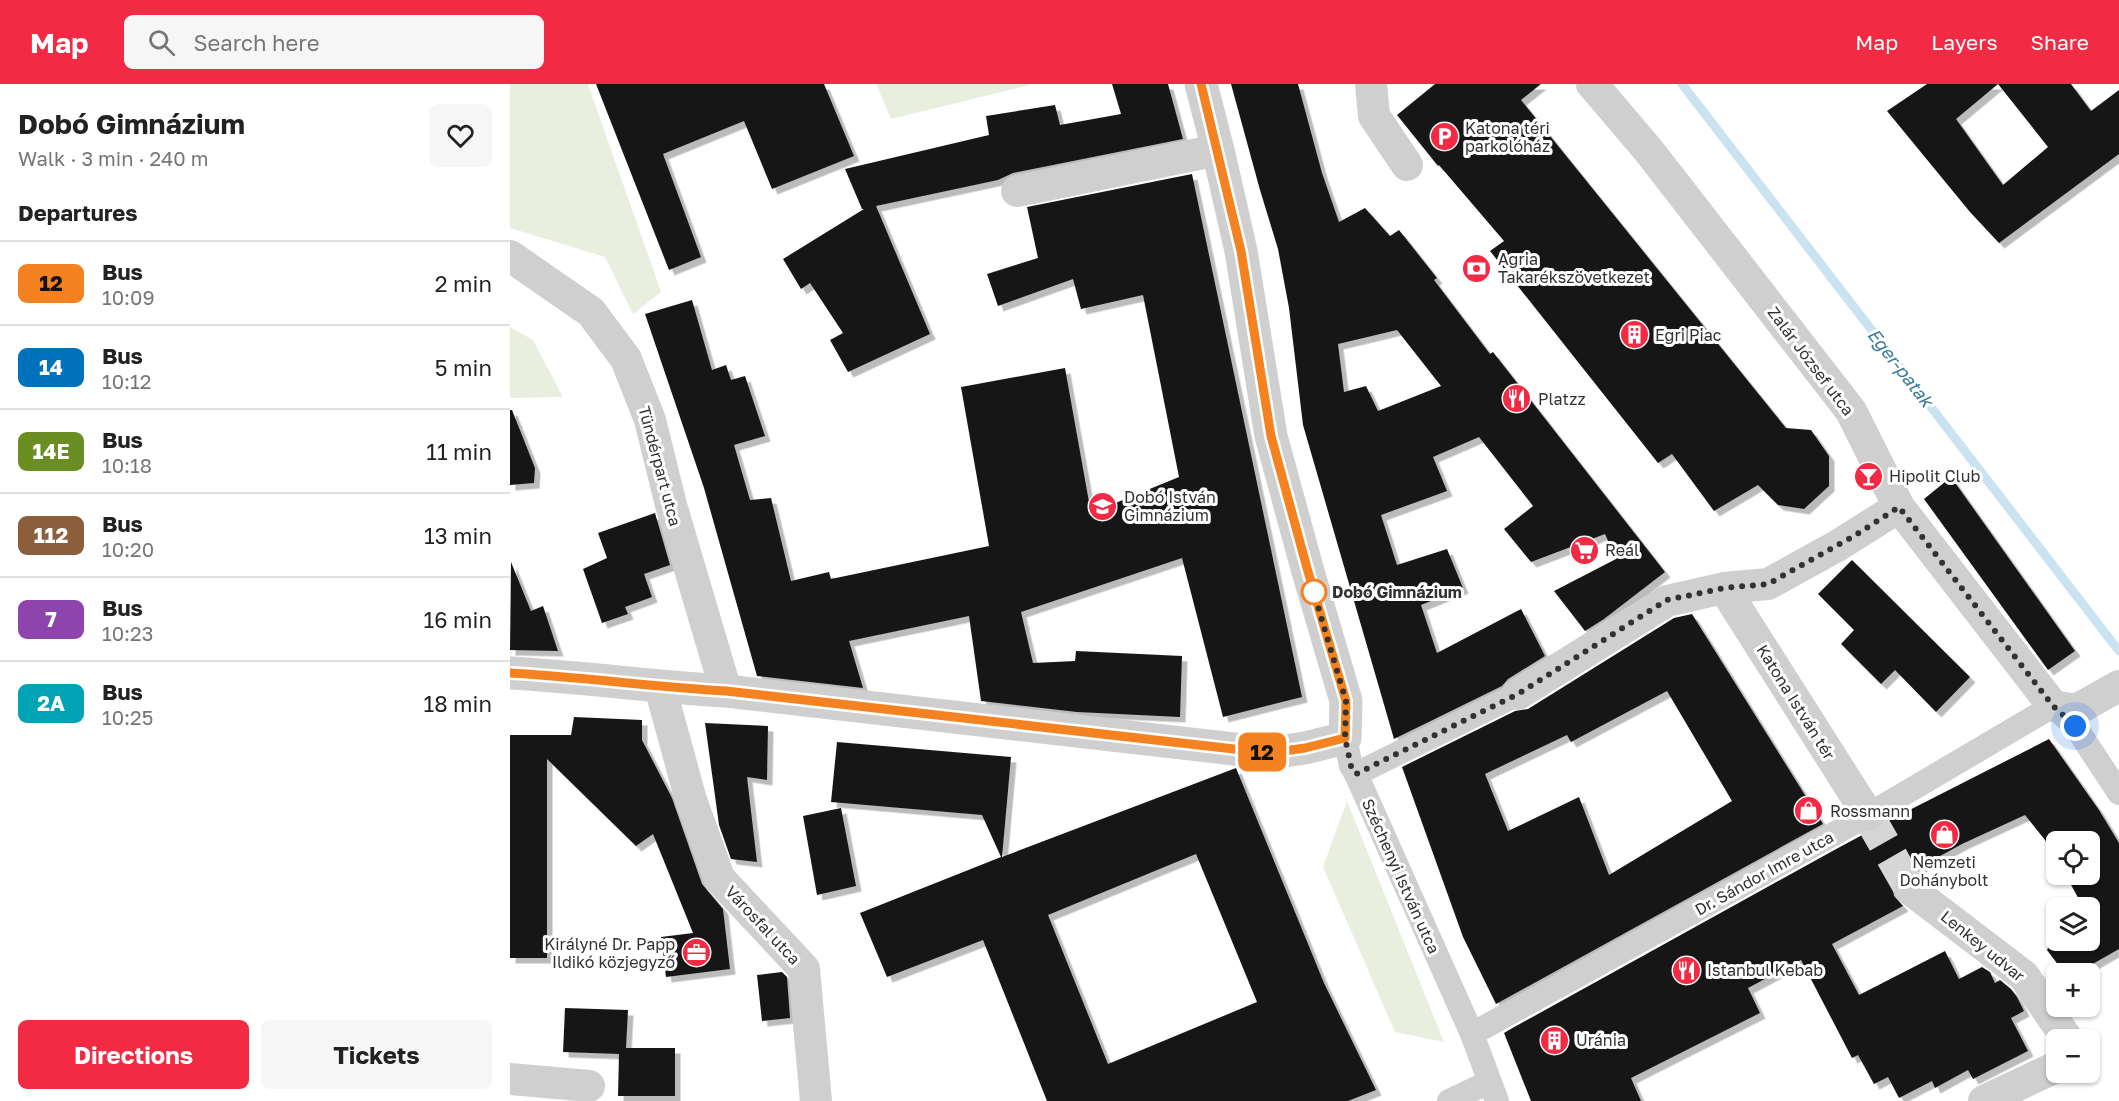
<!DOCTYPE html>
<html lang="en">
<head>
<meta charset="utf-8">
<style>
	:root { --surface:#fff; --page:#f6f6f6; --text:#222; --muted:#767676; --line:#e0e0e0; --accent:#f22a43 }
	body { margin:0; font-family:"Golos Text",sans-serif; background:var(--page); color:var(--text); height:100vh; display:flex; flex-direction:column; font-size:22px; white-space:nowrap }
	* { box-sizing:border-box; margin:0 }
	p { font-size:20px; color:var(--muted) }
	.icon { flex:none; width:33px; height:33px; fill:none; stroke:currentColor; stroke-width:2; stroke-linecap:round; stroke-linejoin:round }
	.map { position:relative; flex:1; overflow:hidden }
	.side { display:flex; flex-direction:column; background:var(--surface); width:510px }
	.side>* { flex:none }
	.badge { padding:0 12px; border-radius:9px; font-size:21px; line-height:39px }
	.tools { position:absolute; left:1536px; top:747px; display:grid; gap:12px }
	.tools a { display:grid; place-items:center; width:54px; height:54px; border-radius:9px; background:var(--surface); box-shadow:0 2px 4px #0004; font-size:30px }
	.you { position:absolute; width:30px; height:30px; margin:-15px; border:4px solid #fff; border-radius:50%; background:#1a73e8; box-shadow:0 0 0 9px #1a73e833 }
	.map>.badge { position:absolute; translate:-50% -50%; box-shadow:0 0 0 3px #fff }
	h2 { padding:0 18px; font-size:22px; line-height:54px }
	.round { display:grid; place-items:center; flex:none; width:63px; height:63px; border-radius:9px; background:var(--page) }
	.headline { display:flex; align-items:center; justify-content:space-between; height:102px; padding:0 18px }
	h1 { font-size:28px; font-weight:700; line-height:45px }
	.action { display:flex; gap:12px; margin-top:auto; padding:12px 18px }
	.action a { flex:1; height:69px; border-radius:9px; background:var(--accent); color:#fff; font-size:24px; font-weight:700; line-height:69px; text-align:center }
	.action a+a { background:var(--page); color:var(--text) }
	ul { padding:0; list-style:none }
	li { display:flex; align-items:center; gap:18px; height:84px; padding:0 18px; border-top:2px solid var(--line) }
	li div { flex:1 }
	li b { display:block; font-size:22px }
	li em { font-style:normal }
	li .badge { min-width:66px; font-weight:700; text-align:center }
	header { display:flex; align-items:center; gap:36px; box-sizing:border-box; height:84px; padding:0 30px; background:var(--accent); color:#fff }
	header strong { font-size:28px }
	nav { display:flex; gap:33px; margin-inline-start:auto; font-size:21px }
	.search { width:420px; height:54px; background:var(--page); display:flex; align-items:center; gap:15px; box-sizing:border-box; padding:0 21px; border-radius:9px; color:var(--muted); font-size:22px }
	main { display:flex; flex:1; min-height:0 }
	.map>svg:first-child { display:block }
</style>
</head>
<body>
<header>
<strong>Map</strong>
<div class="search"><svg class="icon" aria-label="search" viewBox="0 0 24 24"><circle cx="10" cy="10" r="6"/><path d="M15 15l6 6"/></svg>Search here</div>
<nav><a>Map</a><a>Layers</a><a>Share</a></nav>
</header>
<main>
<section class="side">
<div class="headline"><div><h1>Dobó Gimnázium</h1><p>Walk · 3 min · 240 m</p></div><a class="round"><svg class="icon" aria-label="heart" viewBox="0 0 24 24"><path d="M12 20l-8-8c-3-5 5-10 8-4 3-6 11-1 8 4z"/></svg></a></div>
<h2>Departures</h2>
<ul>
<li><span class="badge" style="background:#f58220;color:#111">12</span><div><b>Bus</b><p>10:09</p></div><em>2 min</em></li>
<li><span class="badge" style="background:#0072bc;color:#fff">14</span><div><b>Bus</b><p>10:12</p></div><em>5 min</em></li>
<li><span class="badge" style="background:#6b8e23;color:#fff">14E</span><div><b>Bus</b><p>10:18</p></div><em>11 min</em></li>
<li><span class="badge" style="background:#8b5e3c;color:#fff">112</span><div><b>Bus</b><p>10:20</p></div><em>13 min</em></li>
<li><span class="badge" style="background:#8e44ad;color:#fff">7</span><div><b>Bus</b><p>10:23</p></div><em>16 min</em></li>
<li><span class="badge" style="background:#00a3b4;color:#fff">2A</span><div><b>Bus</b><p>10:25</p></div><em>18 min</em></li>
</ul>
<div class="action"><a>Directions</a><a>Tickets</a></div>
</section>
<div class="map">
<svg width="1609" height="1017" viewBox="0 0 1609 1017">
	<defs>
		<filter id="shadow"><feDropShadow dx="5.5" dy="5.5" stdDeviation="0" flood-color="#0004"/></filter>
	</defs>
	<rect width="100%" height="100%" fill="#fff"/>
	<!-- green -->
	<g fill="#e9efdf">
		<polygon points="0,0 78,0 151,208 123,230 95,173 0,144"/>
		<polygon points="366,0 519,0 520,1 381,35"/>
		<polygon points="0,243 23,256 53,313 0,314"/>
		<polygon points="837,717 934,958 885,948 813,783"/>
	</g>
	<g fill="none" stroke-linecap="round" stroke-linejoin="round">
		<!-- stream -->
		<polyline stroke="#cbe3f0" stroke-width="9" points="1172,0 1609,567"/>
	</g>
	<!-- building -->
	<g fill="#191919" fill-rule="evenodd" filter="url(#shadow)">
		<polygon points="86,0 314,0 344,72 262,105 234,37 153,70 191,173 159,186"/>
		<polygon points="602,0 658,0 673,55 503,89 488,96 366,122 420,250 338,288 320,256 333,249 300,199 291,205 273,175 354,125 352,125 335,85 479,51 476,32 545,21 550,41 611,30"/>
		<path d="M 721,0 L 788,0 L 812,89 L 829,138 L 855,124 L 880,152 L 889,146 L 927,194 L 924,196 L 980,270 L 983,268 L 1155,488 L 1094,535 L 1075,547 L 1044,507 L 1106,475 L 1095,450 L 1021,478 L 994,445 L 1023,422 L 969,353 L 923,373 L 937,407 L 871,431 L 887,481 L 937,465 L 953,504 L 911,521 L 927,569 L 1011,525 L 1035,572 L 998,595 L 992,602 L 884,655 L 793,341 L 779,224 L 768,165 L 750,106 ZM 887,246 L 931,302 L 868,327 L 856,302 L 834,308 L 828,260 Z"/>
		<polygon points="925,0 1031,0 1011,16 1276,344 1301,346 1319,372 1319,402 1294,425 1268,421 1248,401 1204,427 1162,370 1148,379 980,167 994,157 929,81 928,82 887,31"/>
		<path d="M 1417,0 L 1561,0 L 1581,27 L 1609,6 L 1609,70 L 1489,159 L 1460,128 L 1377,27 ZM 1488,0 L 1538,63 L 1493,101 L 1446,35 Z"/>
		<polygon points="682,90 792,613 713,633 672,474 511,528 523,579 565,577 566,567 672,572 670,633 567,628 471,617 459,532 339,557 353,604 247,592 194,404 135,230 182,216 202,286 216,281 221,296 235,292 255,352 224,361 240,416 261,414 281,497 319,488 321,495 479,462 451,303 555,284 581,429 669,393 633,211 571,225 563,195 488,222 477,190 528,174 517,123"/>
		<polygon points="0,326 2,326 25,384 24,399 0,401"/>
		<polygon points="1441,393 1565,567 1538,586 1414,415"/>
		<polygon points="145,429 160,481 134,490 142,513 115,523 118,530 92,539 73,485 97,474 88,449"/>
		<polygon points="1342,476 1460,593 1426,628 1385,586 1371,600 1331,560 1344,546 1308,510"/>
		<polygon points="1,478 21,527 33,522 48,567 0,566"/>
		<path d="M 1182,530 L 1313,740 L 986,920 L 953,853 L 892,683 L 1005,627 L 1018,625 L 1164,534 ZM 1157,607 L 1222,717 L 1099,791 L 1069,713 L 998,747 L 975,690 L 1057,651 L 1061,658 Z"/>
		<polygon points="64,633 132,636 132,656 162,714 192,800 213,825 220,885 156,893 151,853 183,849 143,750 126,762 37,675 37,874 0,874 0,651 61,651"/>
		<polygon points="195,639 258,642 257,696 237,693 247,778 221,775 209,741"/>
		<polygon points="1539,655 1589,726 1609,759 1609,865 1565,890 1555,890 1537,866 1546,850 1546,856 1580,856 1580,824 1564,824 1571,819 1555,790 1580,790 1580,758 1546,758 1546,776 1535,756 1515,731 1452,760 1403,787 1393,789 1382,799 1384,812 1393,822 1322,860 1349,911 1435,867 1449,895 1472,883 1480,888 1485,899 1490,896 1501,905 1507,913 1514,927 1501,934 1518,967 1463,995 1458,986 1425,1004 1422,997 1389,1014 1378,993 1364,1000 1348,971 1342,974 1291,876 1238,904 1250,929 1121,994 1131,1017 1021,1017 994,949 999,946 1328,764 1356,749 1367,746 1374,739"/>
		<path d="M 327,658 L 501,673 L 492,773 L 726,684 L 814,899 L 866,1006 L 838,1017 L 537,1017 L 473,856 L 377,893 L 350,829 L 491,773 L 472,731 L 321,718 ZM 686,770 L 747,918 L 598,980 L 538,831 Z"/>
		<polygon points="331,724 346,802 307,811 293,732"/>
		<polygon points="272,888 277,893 280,934 252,937 247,891"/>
		<polygon points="55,924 118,926 116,964 165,964 165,1012 108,1012 109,970 53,968"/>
	</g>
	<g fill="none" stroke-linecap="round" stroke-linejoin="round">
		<!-- minor-tunnel -->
		<polyline stroke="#d6d6d6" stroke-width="32" stroke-dasharray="32 16" stroke-linecap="butt" points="1358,731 1400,805"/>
		<!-- pedestrian -->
		<g stroke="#cfcfcf" stroke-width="24">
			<polyline points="835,654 841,682 846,690 962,950 987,1017"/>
			<polyline points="846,690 1008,610"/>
			<polyline points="962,950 1358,731 1543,622 1565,642 1609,709"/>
			<polyline points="939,1017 979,998"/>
		</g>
		<!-- minor -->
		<g stroke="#cfcfcf" stroke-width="32">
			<polyline points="861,0 864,32 897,81"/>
			<polyline points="1082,0 1139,67 1341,327 1389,423 1543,622 1566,626 1609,602"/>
			<polyline points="507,107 708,66"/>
			<polyline points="0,172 81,228 116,275 140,336 161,421 216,607"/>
			<polyline points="1214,504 1358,731"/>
			<polyline points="150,603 181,716 209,794 294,885 306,1017"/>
			<polyline points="1008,610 1157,517 1214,504 1258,500 1327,462 1389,423"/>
			<polyline points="1400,805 1514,892 1558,956"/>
			<polyline points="0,995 79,1002"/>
			<polyline points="1474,1017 1546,983"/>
		</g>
		<!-- tertiary -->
		<path stroke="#cfcfcf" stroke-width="33" d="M 0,589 C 72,593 144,603 216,607 L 759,669 L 795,664 L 835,654 L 836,617 L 797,484 L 761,352 L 731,167 L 708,66 L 691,0"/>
	</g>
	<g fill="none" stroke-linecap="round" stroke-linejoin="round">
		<defs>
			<path id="line" d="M 0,589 C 72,593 144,603 216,607 L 759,669 L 795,664 L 835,654 L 836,617 L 797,484 L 761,352 L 731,167 L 691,0"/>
		</defs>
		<!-- line casing -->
		<use href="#line" stroke="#fff" stroke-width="14"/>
		<!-- line -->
		<use href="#line" stroke="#f58220" stroke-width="9"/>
		<!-- walk -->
		<polyline stroke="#323232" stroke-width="6" stroke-dasharray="0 10.8" points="804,508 803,506 836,617 835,654 841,682 846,690 1008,610 1157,516 1214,504 1258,500 1344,452 1389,423 1543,622 1565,642"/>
	</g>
	<!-- icons -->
	<defs>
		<symbol id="parking-disc" viewBox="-11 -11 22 22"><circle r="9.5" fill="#f22a43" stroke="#fff"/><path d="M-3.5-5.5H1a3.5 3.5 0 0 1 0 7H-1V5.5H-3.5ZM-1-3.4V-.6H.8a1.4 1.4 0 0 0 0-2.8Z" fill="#fff"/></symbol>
		<symbol id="bank-disc" viewBox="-11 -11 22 22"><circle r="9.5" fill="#f22a43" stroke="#fff"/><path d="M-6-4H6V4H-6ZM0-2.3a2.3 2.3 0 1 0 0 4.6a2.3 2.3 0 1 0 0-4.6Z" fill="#fff"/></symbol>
		<symbol id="building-disc" viewBox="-11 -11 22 22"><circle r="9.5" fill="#f22a43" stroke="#fff"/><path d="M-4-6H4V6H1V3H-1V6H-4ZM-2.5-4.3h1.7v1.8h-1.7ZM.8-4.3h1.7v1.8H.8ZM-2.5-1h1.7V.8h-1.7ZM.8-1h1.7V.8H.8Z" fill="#fff"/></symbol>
		<symbol id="restaurant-disc" viewBox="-11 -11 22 22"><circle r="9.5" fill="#f22a43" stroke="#fff"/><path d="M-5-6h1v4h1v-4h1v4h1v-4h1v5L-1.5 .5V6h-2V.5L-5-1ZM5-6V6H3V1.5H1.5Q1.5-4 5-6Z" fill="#fff"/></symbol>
		<symbol id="bar-disc" viewBox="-11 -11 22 22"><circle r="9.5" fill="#f22a43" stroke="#fff"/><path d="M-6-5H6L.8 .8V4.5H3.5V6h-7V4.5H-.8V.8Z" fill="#fff"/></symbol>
		<symbol id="school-disc" viewBox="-11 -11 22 22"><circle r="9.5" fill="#f22a43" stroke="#fff"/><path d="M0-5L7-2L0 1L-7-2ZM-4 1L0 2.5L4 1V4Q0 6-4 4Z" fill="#fff"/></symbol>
		<symbol id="supermarket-disc" viewBox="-11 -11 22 22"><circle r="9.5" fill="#f22a43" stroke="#fff"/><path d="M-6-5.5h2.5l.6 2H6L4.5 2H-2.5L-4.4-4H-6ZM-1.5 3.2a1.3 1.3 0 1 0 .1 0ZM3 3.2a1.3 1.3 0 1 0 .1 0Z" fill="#fff"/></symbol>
		<symbol id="shop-disc" viewBox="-11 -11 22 22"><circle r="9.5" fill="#f22a43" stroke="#fff"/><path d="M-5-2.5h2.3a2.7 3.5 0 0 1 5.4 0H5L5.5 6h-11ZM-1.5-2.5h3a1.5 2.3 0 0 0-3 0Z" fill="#fff"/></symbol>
		<symbol id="office-disc" viewBox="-11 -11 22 22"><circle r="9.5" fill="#f22a43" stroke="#fff"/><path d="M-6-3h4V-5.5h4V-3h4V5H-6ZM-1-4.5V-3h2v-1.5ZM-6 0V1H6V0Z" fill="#fff"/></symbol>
	</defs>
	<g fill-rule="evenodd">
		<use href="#parking-disc" x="918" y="36" width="33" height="33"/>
		<use href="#bank-disc" x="950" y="168" width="33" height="33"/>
		<use href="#building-disc" x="1108" y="234" width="33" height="33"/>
		<use href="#restaurant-disc" x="990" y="298" width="33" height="33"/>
		<use href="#bar-disc" x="1342" y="376" width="33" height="33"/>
		<use href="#school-disc" x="576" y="406" width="33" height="33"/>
		<use href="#supermarket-disc" x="1058" y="450" width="33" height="33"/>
		<use href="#shop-disc" x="1282" y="710" width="33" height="33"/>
		<use href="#shop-disc" x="1418" y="734" width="33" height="33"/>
		<use href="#office-disc" x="170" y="852" width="33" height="33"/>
		<use href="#restaurant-disc" x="1160" y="870" width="33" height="33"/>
		<use href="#building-disc" x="1028" y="940" width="33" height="33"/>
	</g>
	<!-- markers -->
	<circle fill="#fff" stroke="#f58220" stroke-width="3" cx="804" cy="508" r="12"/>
	<g text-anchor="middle" stroke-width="6" stroke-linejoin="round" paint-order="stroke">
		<!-- poi labels -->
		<g font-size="16" fill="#323232" stroke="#fff" text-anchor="start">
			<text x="955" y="50">Katona téri<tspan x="955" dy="18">parkolóház</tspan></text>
			<text x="988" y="181">Agria<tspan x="988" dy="18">Takarékszövetkezet</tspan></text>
			<text x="1145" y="257">Egri Piac</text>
			<text x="1028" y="321">Platzz</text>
			<text x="1379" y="398">Hipolit Club</text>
			<text x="614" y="419">Dobó István<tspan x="614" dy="18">Gimnázium</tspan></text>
			<text x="1095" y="472">Reál</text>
			<text x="1320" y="733">Rossmann</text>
			<text x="1434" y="784" text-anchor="middle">Nemzeti<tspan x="1434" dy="18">Dohánybolt</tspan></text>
			<text x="165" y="866" text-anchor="end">Királyné Dr. Papp<tspan x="165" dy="18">Ildikó közjegyző</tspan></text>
			<text x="1197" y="892">Istanbul Kebab</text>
			<text x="1066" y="962">Uránia</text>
		</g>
		<!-- street labels -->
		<g font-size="16" fill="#323232" stroke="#fff">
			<text transform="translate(1301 277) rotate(53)" y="6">Zalár József utca</text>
			<text transform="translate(150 382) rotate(75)" y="6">Tündérpart utca</text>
			<text transform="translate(1286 618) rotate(58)" y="6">Katona István tér</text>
			<text transform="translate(1254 789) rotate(-29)" y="6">Dr. Sándor Imre utca</text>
			<text transform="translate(891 792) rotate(66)" y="6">Széchenyi István utca</text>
			<text transform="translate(253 841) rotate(47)" y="6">Városfal utca</text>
			<text transform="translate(1473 862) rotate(39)" y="6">Lenkey udvar</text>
		</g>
		<!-- stop labels -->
		<g font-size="16" font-weight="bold" fill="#323232" stroke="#fff" text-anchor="start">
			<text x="822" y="514">Dobó Gimnázium</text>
		</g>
		<!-- water labels -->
		<g font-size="18" font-style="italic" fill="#387a9b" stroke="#fff">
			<text transform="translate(1390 284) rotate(52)" y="6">Eger-patak</text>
		</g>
	</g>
</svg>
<div class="tools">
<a><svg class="icon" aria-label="locate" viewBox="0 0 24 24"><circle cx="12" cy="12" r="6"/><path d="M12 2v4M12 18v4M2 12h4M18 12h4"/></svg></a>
<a><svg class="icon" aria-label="layers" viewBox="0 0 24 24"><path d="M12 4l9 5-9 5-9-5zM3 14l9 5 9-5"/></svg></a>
<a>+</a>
<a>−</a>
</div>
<div class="you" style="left:1565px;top:642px"></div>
<b class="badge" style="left:752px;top:668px;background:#f58220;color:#111">12</b>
</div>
</main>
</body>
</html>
